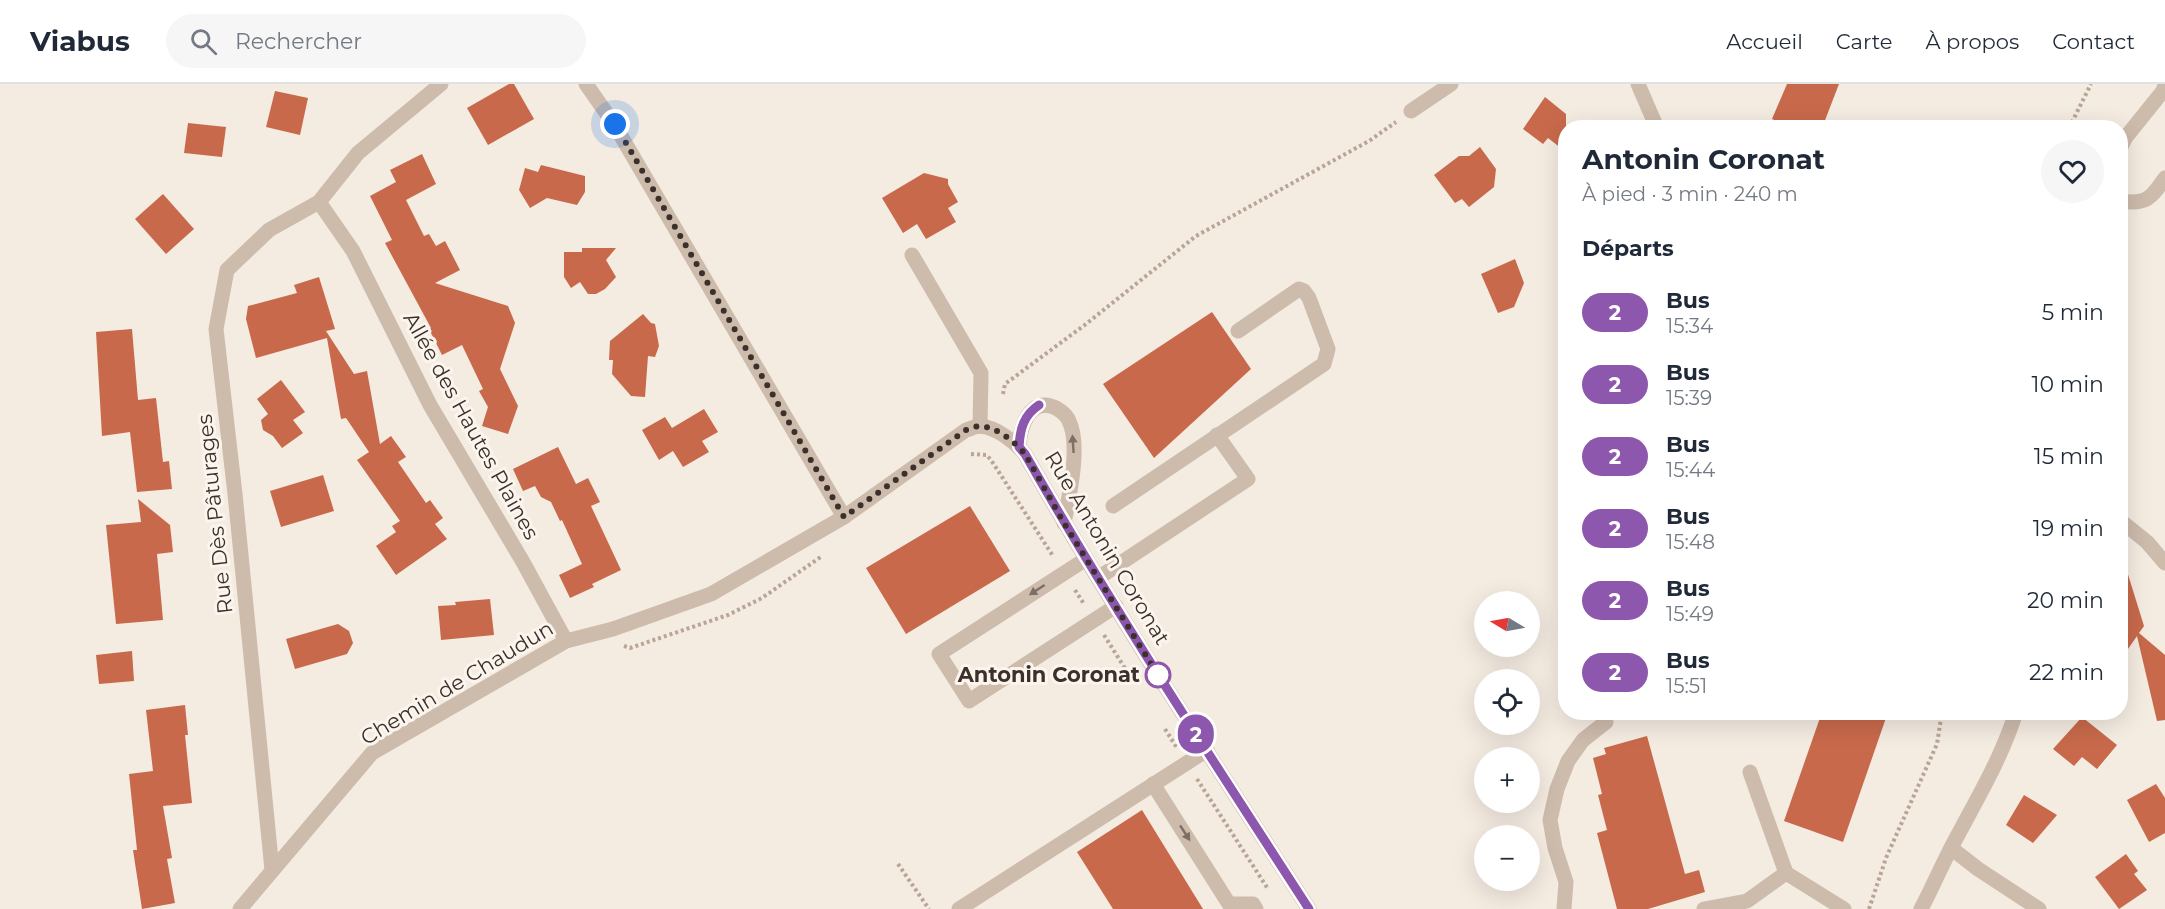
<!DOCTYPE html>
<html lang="fr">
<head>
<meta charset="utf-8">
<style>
	:root { --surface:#fff; --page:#f6f6f7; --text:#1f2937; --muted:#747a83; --line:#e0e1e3 }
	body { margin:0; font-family:Montserrat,sans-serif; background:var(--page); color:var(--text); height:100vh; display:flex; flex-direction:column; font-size:22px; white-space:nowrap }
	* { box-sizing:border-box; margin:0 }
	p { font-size:20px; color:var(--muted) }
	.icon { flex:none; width:33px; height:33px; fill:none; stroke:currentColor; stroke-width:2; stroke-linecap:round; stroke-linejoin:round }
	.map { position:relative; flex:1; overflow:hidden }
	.sheet { position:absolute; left:1558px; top:36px; width:570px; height:600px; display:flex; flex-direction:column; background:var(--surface); border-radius:24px; box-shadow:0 6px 24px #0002 }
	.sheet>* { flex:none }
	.badge { padding:0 12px; border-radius:20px; font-size:21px; line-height:39px }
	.needle { width:39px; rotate:280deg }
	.controls { position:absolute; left:1474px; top:507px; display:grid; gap:12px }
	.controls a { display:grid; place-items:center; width:66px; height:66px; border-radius:50%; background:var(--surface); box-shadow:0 6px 24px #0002; font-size:30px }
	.you { position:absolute; width:30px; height:30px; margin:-15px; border:4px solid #fff; border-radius:50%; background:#1a73e8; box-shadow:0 0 0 9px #1a73e833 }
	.map>.badge { position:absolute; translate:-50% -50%; box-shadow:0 0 0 3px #fff }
	h2 { padding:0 24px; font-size:22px; line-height:54px }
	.round { display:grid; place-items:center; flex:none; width:63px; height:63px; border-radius:32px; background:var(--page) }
	.head { display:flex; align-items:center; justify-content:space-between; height:102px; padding:0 24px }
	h1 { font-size:28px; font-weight:700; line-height:45px }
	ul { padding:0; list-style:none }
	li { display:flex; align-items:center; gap:18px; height:72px; padding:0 24px }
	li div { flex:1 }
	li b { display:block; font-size:22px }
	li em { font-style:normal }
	li .badge { min-width:66px; font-weight:700; text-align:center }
	header { display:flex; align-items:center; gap:36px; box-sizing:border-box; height:84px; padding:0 30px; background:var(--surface); border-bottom:2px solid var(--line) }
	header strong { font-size:28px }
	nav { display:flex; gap:33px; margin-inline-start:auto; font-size:21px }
	.search { width:420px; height:54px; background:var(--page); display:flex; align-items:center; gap:15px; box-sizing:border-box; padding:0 21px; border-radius:33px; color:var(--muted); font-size:22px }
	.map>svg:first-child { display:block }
</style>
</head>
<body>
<header>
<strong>Viabus</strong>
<div class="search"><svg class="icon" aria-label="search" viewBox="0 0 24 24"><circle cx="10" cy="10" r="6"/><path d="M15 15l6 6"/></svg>Rechercher</div>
<nav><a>Accueil</a><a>Carte</a><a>À propos</a><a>Contact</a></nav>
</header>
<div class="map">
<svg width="2165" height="825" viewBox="0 0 2165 825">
	<rect width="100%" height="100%" fill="#f4ebe1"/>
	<!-- building -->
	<g fill="#c8694b">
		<polygon points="509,0 514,0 534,35 488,61 467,24"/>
		<polygon points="1787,0 1839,0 1822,44 1792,44 1772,35"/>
		<polygon points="275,7 308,14 300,51 266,43"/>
		<polygon points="1545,13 1566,30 1566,68 1548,54 1543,60 1523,45"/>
		<polygon points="188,39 226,43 222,73 184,69"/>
		<polygon points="1480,63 1496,85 1494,103 1469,123 1462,115 1455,119 1434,91 1459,72 1469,72"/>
		<polygon points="422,70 436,100 406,116 424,152 429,150 436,162 445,157 460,186 435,199 508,222 515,239 500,285 518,322 508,350 482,342 488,323 479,307 483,305 462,261 442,271 429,245 431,244 385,159 392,156 370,112 396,98 390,86"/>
		<polygon points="541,81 585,92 585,108 577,121 547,114 530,124 519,106 525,84 538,88"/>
		<polygon points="924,89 948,95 948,100 958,118 948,124 956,138 926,155 917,140 903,149 882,114"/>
		<polygon points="163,110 194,145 166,170 135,135"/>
		<polygon points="582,164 616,164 606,176 616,193 605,205 596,210 588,210 580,198 571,204 564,193 564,168 582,168"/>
		<polygon points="1515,175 1524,199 1514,223 1498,229 1481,190"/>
		<polygon points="319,193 335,245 326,247 354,290 367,287 380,360 391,352 406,373 398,378 426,419 430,416 443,434 435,440 447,455 396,491 376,462 396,448 392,442 400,437 357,376 369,368 346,334 341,335 327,254 256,274 246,235 248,222 297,209 294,201"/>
		<polygon points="1212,228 1251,285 1154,374 1103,300"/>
		<polygon points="643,230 651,239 655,240 659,262 655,273 648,272 645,313 631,312 612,290 613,276 609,276 610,257"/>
		<polygon points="132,245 138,316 156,314 163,378 169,377 172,405 137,408 130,348 102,352 96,248"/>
		<polygon points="281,296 305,328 293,336 303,349 282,364 273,352 263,346 261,336 268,330 257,315"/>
		<polygon points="704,325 718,348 702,357 709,368 683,383 673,367 659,376 642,346 665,333 672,344"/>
		<polygon points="558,363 576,400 588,394 600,418 591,422 621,486 592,500 594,503 570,514 559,491 582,480 562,436 560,437 551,418 541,413 535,402 523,407 513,385"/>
		<polygon points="323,391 334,427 281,443 270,407"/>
		<polygon points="138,415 170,441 173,468 157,470 163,536 116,540 106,441 141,438"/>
		<polygon points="970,422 1010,487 906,550 866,484"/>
		<polygon points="2126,484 2144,542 2139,549 2165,571 2165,636 2157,637 2137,552 2121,575 2121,485"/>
		<polygon points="490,515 494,551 441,556 438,522 456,521 455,518"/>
		<polygon points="338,540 349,547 353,559 347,570 295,585 286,555"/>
		<polygon points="132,567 134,597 99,600 96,571"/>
		<polygon points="185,621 188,651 185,651 192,719 163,722 172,774 167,775 175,819 142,825 133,766 137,766 129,690 153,687 146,626"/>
		<polygon points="1822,628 1888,628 1843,758 1784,737"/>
		<polygon points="2082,633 2117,661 2097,685 2082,673 2074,682 2053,665"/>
		<polygon points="1647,652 1685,790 1699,786 1705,808 1648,825 1617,825 1597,749 1607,746 1598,711 1602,710 1593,674 1606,670 1604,664"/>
		<polygon points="2156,700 2165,714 2165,749 2149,758 2127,716"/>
		<polygon points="2024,711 2057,731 2033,759 2006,741"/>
		<polygon points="1142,726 1203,825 1113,825 1077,768"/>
		<polygon points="2126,770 2138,787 2134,790 2147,806 2119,825 2095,793"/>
	</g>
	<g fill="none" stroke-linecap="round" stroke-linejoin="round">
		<!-- path -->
		<g stroke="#b9a596" stroke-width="4" stroke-dasharray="3 3" stroke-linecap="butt">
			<polyline points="2069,44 2091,0"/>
			<polyline points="1003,310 1005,300 1086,240 1196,152 1369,57 1396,38"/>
			<polyline points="971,370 987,371 993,379 1053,472"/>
			<polyline points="1075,506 1084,520"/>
			<polyline points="1104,551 1133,597 1138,597"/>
			<polyline points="624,562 630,564 728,531 762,514 822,472"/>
			<polyline points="1165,645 1177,664"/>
			<polyline points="1197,695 1268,805"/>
			<polyline points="898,780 929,825"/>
			<polyline points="1869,825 1886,774 1937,660 1942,628"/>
		</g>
		<!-- service -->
		<g stroke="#cdbbac" stroke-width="15">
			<polyline points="912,171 981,289 980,342"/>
			<path d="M 1019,363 C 1020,343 1030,311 1056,324 C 1061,327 1067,331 1069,337 C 1081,361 1069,413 1064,439"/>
			<polyline points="1113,422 1324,280 1328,265 1309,214 1304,207 1299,205 1238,247"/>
			<polyline points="1086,475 939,570 969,617 1116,522"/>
			<polyline points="1098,494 1248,395 1217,351"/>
			<polyline points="1153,700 1229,820 1253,820 1256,825"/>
			<polyline points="959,825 1207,666"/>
			<polyline points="1564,825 1566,798 1555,764 1550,736 1557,705 1568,677 1583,656 1606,638"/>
		</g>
		<!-- minor -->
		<g stroke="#cdbbac" stroke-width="15">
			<polyline points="586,0 614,40 844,433"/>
			<polyline points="1638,0 1657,44"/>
			<polyline points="1411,27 1451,0"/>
			<path d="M 2121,117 C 2147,121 2151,114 2165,94"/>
			<polyline points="319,118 353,167 430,321 523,478 566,557"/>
			<polyline points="2121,437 2147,458 2165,479"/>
			<polyline points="1750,688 1786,789 1844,825"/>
			<polyline points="1951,764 1978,785 2039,825"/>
			<polyline points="272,786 235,410 216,245 227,186 269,146 319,118 358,69 441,0"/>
			<path d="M 240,825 L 372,669 L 566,557 L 613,545 L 711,510 L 844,433 L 966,346 C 970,345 976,342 980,342 C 996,343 1015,358 1025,370 C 1113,526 1212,675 1309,825"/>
			<polyline points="1704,825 1747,817 1786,789"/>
		</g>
		<!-- tertiary -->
		<g stroke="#cdbbac" stroke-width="15">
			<polyline points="2121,63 2126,53 2163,7 2165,1"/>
			<path d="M 1921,825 C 1932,804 1941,783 1952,762 C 1975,718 2001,676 2016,628"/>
		</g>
	</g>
	<!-- one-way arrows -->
	<defs><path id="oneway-solid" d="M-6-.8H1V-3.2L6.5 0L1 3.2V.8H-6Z" transform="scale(1.5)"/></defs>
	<g fill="#7d6f65">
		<use href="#oneway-solid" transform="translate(1073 360) rotate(-94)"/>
		<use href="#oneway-solid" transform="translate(1037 506) rotate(147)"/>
		<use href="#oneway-solid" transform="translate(1185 749) rotate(57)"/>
	</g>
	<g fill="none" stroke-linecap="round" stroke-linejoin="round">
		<defs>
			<path id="line" d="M 1039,321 C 1024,331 1020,344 1019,363 L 1025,370 C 1113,525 1212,675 1309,825"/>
		</defs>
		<!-- line casing -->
		<use href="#line" stroke="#fff" stroke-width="14"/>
		<!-- line -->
		<use href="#line" stroke="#8c57ac" stroke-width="9"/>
		<!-- walk -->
		<path stroke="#3b302b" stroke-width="6" stroke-dasharray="0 10.8" d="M 615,40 L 844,433 L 966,346 C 970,345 976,342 980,342 C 997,343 1015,358 1025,370 L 1064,439 L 1158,591"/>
	</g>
	<!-- markers -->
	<circle fill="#fff" stroke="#8c57ac" stroke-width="3" cx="1158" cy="591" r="12"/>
	<g text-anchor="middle" stroke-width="6" stroke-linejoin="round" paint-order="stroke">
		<!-- street labels -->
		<g font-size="21" fill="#3b302b" stroke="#fbf5ee">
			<text transform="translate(471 342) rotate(61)" y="7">Allée des Hautes Plaines</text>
			<text transform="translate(215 430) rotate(-96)" y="7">Rue Dès Pâturages</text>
			<text transform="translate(1107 464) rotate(59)" y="7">Rue Antonin Coronat</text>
			<text transform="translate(457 599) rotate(-31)" y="7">Chemin de Chaudun</text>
		</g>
		<!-- stop labels -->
		<g font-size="21" font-weight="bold" fill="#3b302b" stroke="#fbf5ee" text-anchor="end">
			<text x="1140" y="598">Antonin Coronat</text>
		</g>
	</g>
</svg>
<div class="controls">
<a><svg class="needle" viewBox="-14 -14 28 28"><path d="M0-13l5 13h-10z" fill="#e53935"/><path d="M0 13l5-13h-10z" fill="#747a83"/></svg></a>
<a><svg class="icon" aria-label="locate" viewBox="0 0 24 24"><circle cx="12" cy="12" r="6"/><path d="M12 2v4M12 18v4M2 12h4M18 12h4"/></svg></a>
<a>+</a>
<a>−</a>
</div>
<div class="you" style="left:615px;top:40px"></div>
<b class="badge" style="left:1196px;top:650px;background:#8c57ac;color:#fff">2</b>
<section class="sheet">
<div class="head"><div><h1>Antonin Coronat</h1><p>À pied · 3 min · 240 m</p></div><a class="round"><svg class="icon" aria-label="heart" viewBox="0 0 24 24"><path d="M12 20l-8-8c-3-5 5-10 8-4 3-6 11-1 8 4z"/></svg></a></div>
<h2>Départs</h2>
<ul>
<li><span class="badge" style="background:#8c57ac;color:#fff">2</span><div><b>Bus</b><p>15:34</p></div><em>5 min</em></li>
<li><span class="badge" style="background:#8c57ac;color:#fff">2</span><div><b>Bus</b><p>15:39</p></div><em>10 min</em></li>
<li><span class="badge" style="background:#8c57ac;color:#fff">2</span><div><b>Bus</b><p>15:44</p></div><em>15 min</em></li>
<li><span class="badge" style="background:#8c57ac;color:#fff">2</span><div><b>Bus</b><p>15:48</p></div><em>19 min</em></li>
<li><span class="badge" style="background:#8c57ac;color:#fff">2</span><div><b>Bus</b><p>15:49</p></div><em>20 min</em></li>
<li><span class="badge" style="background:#8c57ac;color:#fff">2</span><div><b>Bus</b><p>15:51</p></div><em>22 min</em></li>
</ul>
</section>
</div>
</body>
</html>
